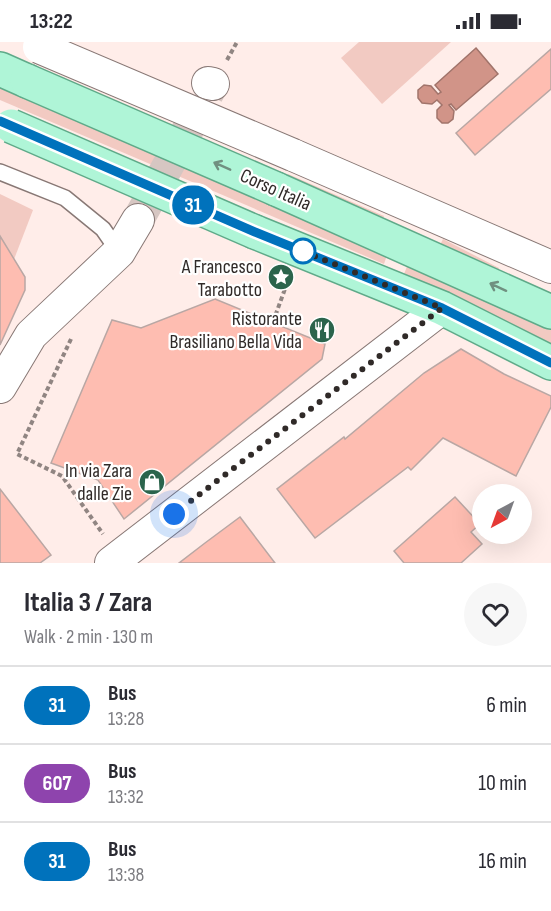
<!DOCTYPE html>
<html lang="en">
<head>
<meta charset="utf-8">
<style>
	:root { --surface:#fff; --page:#f7f7f7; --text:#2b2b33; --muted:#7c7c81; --line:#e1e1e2 }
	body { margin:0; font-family:"Sofia Sans Condensed",sans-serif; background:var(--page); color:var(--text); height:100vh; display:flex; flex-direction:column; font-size:22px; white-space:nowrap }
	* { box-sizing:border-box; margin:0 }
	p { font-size:20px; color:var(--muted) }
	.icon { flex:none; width:33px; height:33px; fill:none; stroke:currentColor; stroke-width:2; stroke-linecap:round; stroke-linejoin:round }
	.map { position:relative; height:521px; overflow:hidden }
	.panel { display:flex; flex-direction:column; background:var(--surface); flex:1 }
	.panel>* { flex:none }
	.badge { padding:0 12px; border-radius:20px; font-size:21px; line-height:39px }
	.needle { width:39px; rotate:221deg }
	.controls { position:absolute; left:472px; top:442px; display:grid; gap:12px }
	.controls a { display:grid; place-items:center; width:60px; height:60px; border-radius:50%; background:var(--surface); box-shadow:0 6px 24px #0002; font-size:30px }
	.you { position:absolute; width:30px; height:30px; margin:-15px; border:4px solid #fff; border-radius:50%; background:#1a73e8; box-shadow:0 0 0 9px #1a73e833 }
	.map>.badge { position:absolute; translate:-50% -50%; box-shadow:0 0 0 3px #fff }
	.round { display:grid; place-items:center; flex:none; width:63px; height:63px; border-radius:32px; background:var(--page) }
	.summary { display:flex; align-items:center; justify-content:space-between; height:102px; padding:0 24px }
	h1 { font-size:28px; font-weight:700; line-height:45px }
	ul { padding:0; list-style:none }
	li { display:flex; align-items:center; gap:18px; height:78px; padding:0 24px; border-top:2px solid var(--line) }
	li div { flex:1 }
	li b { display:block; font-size:22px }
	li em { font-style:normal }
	li .badge { min-width:66px; font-weight:700; text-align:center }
	.status { display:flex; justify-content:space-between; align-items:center; height:42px; padding:0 30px; background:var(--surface); direction:ltr }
	.status svg { height:16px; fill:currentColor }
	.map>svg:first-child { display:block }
</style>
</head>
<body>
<div class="status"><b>13:22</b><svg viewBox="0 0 49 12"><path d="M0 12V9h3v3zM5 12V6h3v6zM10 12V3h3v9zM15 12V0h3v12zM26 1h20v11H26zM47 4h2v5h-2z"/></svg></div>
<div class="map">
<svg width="551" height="521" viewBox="0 0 551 521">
	<rect width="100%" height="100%" fill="#ffede9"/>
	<!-- green -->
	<g fill="#f2cac2">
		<polygon points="359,0 451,0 382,62 341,16"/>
		<polygon points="0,46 387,213 384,222 0,58"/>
		<polygon points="288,132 384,174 382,179 286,137"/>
		<polygon points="0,152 33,168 13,220 0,214"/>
		<polygon points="443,197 499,226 498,231 440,203"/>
		<polygon points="408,222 551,287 551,304 404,232"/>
	</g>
	<!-- water -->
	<polygon fill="#d19488" stroke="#a1746b" stroke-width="1.5" points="476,6 498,32 456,68 451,62 449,63 454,69 453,77 448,81 442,81 437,76 437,68 442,63 437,58 432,62 422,61 418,56 418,48 424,43 431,44 438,52 441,50 435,43"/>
	<!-- building -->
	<g fill="#febdb1" stroke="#b9a7a4" stroke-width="1.5">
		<polygon points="551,7 551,47 475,113 456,91"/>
		<polygon points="0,194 25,235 25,248 0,303"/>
		<polygon points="215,257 325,302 322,317 124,477 98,438 51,421 112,278 141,286"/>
		<polygon points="461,307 504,332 551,354 551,365 516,434 443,396 411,428 408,425 315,496 277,447 344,395 345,397 424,331"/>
		<polygon points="0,447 51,513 40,521 0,521"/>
		<polygon points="455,455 480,482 471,490 482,502 461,521 404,521 394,509"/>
		<polygon points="240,475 275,521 179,521 205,501"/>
	</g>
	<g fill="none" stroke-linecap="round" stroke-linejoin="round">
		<!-- street-tunnel -->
		<polyline stroke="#d6c6c2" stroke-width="32" stroke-dasharray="32 16" stroke-linecap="butt" points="138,178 213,42"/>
		<defs>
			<polyline id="lane" points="0,130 65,156 103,187 119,210"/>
			<g id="street">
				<polyline points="208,41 213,42"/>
				<polyline points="293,113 551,225"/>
				<polyline points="0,345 31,293 119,210 138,178"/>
				<polyline points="111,521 442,266"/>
			</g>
			<g id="primary">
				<polyline points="0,27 27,39"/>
				<polyline points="276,147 551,270"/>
				<polyline points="255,190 442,266 551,321"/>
			</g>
		</defs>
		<!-- lane casing -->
		<use href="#lane" stroke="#887875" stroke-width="18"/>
		<!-- street casing -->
		<use href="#street" stroke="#887875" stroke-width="34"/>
		<!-- primary casing -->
		<use href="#primary" stroke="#5faa89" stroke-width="36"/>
		<!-- path -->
		<g stroke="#908582" stroke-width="4" stroke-dasharray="4.5 3" stroke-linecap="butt">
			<polyline points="227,18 237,0"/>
			<polyline points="273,280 290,233"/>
			<polyline points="71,297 17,412 62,434 103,492"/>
		</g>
		<!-- lane -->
		<use href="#lane" stroke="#fff" stroke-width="15"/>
		<!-- street -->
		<use href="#street" stroke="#fff" stroke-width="32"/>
		<!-- primary -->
		<use href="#primary" stroke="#aff5d7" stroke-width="33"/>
		<defs>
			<polyline id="street-bridge" points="39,5 293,113"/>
			<g id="primary-bridge">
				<polyline points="27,39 276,147"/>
				<polyline points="11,84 255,190"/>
			</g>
		</defs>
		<!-- street-bridge casing -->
		<use href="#street-bridge" stroke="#887875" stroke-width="34" stroke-linecap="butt"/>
		<!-- primary-bridge casing -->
		<use href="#primary-bridge" stroke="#5faa89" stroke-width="36" stroke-linecap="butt"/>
		<!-- street-bridge -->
		<use href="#street-bridge" stroke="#fff" stroke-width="32"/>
		<!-- primary-bridge -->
		<use href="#primary-bridge" stroke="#aff5d7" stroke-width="33"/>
	</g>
	<!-- one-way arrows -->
	<defs><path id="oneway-shaft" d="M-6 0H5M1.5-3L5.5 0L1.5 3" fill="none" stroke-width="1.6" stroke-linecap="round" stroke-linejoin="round" transform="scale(1.5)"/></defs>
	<g stroke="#709080">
		<use href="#oneway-shaft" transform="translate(222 124) rotate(-156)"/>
		<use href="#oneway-shaft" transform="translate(498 245) rotate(-155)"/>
	</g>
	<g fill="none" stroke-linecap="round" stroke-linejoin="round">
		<defs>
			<polyline id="line" points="0,79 255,190 442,266 551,321"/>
		</defs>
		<!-- line casing -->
		<use href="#line" stroke="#fff" stroke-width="14"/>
		<!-- line -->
		<use href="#line" stroke="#0072bc" stroke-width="9"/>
		<!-- walk -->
		<polyline stroke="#302a28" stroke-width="6" stroke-dasharray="0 10.8" points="174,472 442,266 300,208 303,209"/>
	</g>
	<!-- icons -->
	<defs>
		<symbol id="sight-disc" viewBox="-11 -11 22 22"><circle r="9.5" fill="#2b644c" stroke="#fff"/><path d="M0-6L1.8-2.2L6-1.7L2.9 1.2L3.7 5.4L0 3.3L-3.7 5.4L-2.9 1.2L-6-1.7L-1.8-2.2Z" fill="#fff"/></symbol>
		<symbol id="restaurant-disc" viewBox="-11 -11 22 22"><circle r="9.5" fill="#2b644c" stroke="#fff"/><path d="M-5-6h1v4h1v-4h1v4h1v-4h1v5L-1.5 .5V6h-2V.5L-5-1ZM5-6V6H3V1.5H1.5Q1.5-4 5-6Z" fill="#fff"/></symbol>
		<symbol id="shop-disc" viewBox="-11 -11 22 22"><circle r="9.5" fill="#2b644c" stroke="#fff"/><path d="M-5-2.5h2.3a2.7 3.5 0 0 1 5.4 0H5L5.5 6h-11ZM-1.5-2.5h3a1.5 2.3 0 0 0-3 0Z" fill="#fff"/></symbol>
	</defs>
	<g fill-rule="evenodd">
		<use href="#sight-disc" x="266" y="220" width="30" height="30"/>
		<use href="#restaurant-disc" x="307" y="273" width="30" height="30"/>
		<use href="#shop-disc" x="137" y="425" width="30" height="30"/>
	</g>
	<!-- markers -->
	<circle fill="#fff" stroke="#0072bc" stroke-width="3" cx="303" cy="209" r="12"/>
	<g text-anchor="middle" stroke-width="4.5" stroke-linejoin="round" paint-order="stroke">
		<!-- street labels -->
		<g font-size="20" fill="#302a28" stroke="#fff">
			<text transform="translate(276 147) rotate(24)" y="7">Corso Italia</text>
		</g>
		<!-- poi labels -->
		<g font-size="20" fill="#302a28" stroke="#fff" text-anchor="end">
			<text x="262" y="231">A Francesco<tspan x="262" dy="23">Tarabotto</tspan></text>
			<text x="302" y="283">Ristorante<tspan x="302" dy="23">Brasiliano Bella Vida</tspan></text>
			<text x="132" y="435">In via Zara<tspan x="132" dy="23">dalle Zie</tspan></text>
		</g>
	</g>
</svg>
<div class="controls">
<a><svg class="needle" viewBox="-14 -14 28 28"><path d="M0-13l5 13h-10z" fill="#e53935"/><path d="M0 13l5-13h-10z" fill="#7c7c81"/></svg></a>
</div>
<div class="you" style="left:174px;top:472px"></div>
<b class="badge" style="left:193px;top:163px;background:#0072bc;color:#fff">31</b>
</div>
<section class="panel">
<div class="summary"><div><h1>Italia 3 / Zara</h1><p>Walk · 2 min · 130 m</p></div><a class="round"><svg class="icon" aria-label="heart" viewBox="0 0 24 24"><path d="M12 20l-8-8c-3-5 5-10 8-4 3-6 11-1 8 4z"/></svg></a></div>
<ul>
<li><span class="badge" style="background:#0072bc;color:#fff">31</span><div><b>Bus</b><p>13:28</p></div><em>6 min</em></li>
<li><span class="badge" style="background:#8e44ad;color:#fff">607</span><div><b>Bus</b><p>13:32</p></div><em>10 min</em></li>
<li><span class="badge" style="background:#0072bc;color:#fff">31</span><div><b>Bus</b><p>13:38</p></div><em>16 min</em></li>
</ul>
</section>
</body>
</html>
